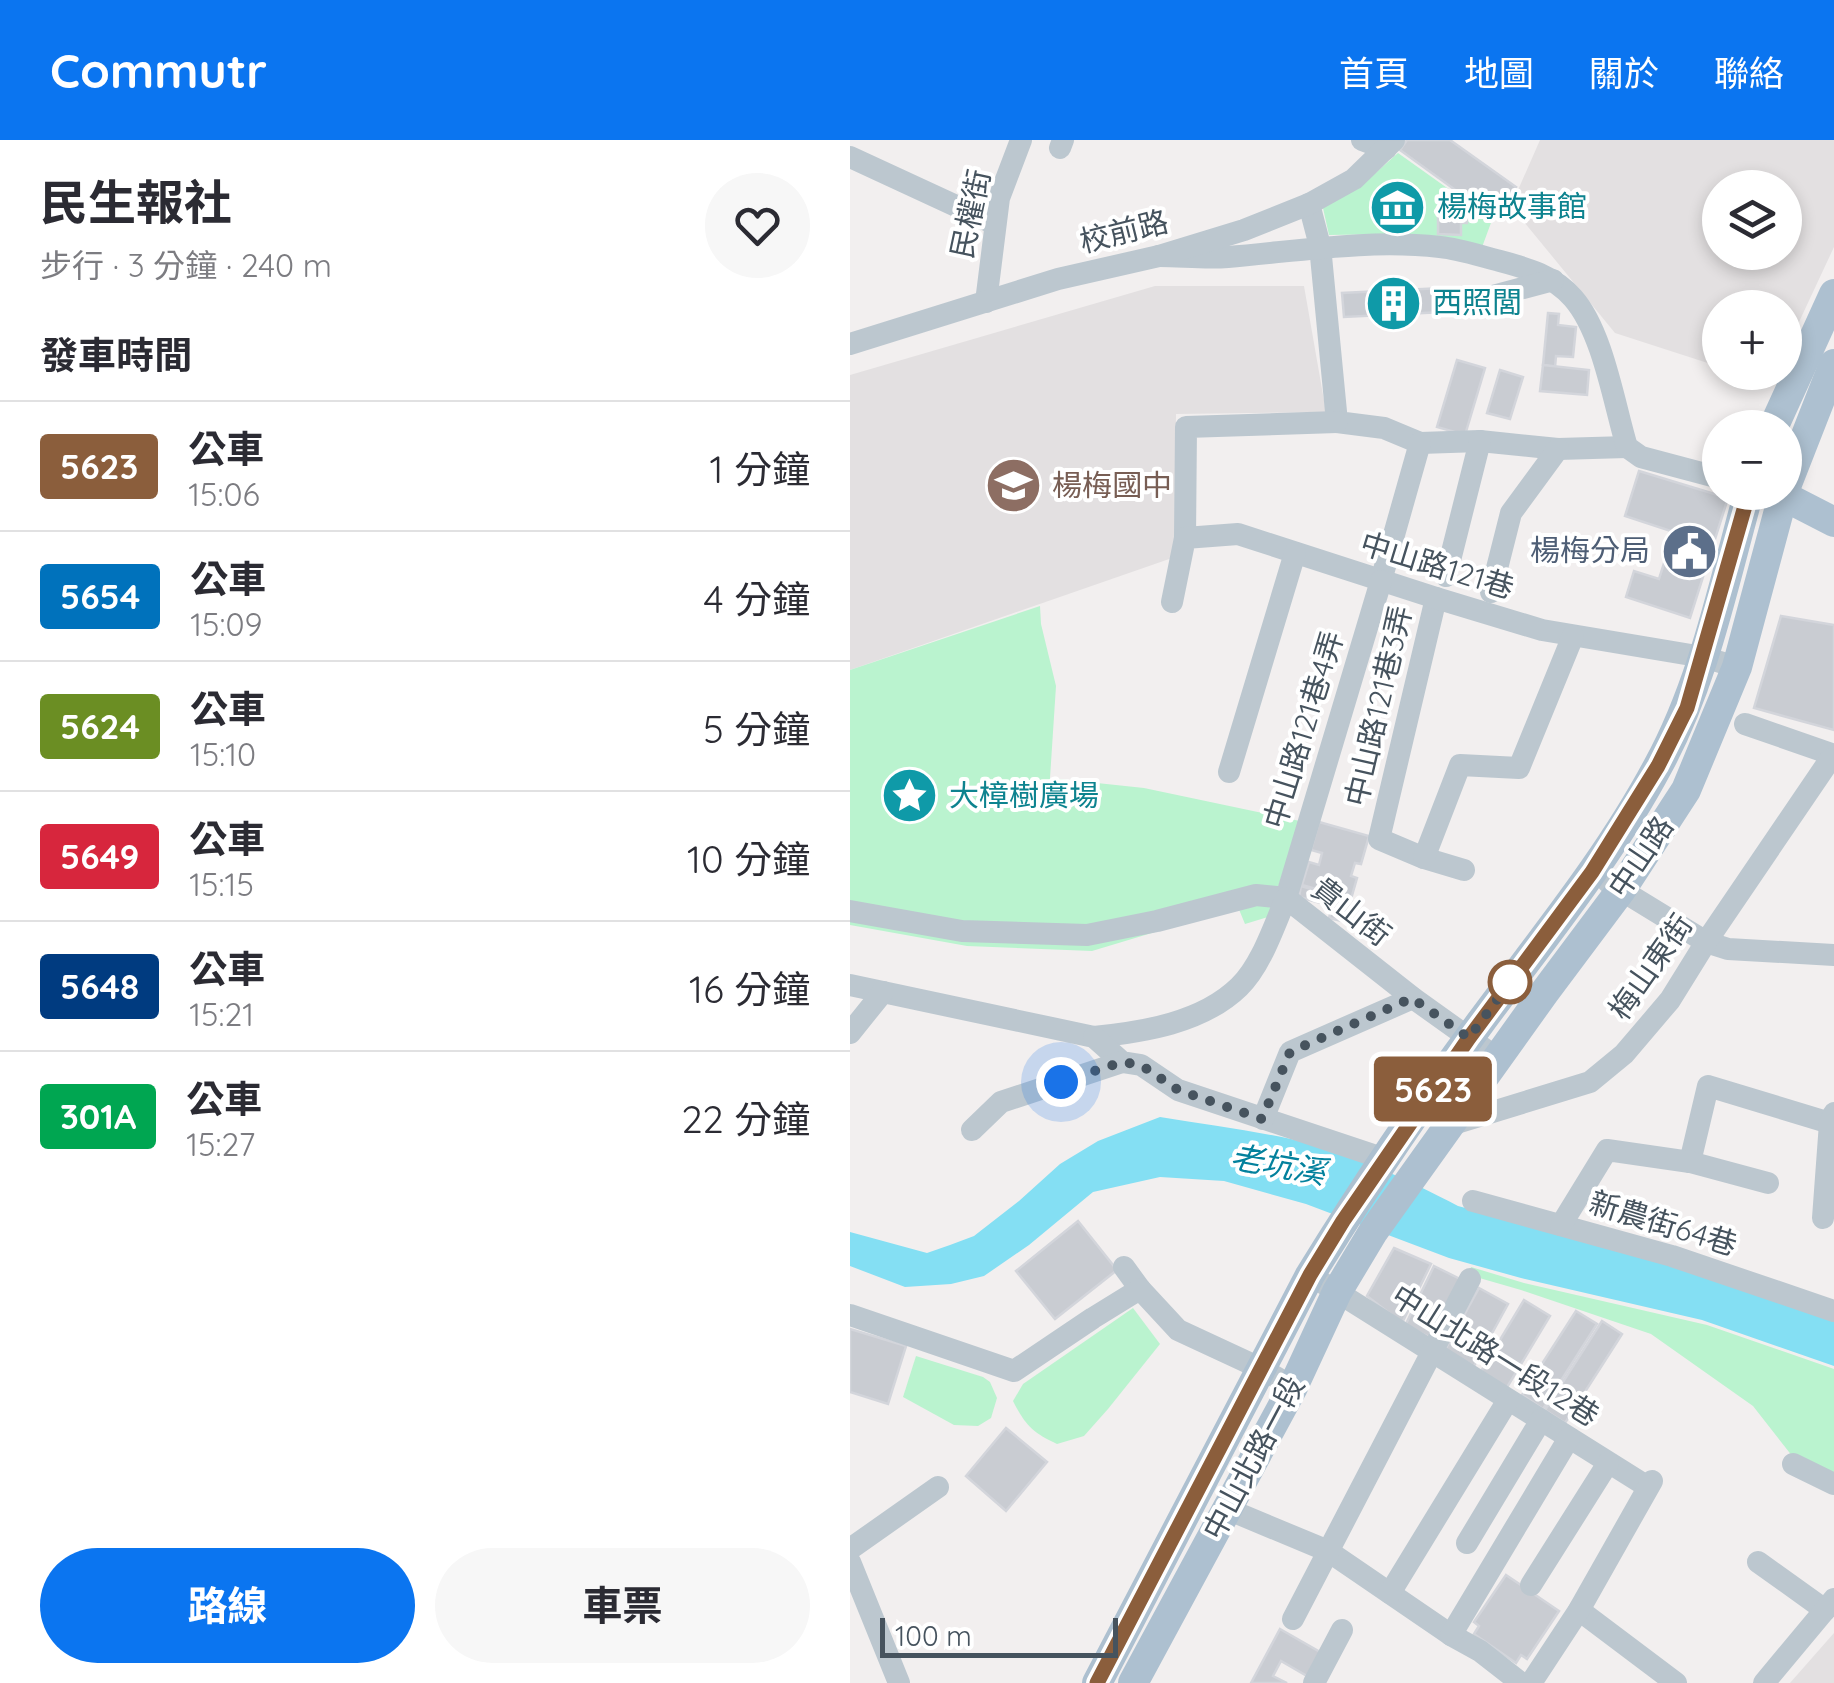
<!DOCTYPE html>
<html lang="zh-TW">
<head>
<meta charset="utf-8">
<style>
	:root { --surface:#fff; --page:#f7f7f7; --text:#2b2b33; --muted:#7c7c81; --line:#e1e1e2; --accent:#0b75f0 }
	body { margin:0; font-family:Quicksand,"Noto Sans TC",sans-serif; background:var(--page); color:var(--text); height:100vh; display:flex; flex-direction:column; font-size:38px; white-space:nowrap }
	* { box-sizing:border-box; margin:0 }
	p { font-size:32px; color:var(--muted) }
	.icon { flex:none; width:55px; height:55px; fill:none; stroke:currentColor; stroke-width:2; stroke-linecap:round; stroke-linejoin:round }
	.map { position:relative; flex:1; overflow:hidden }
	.drawer { display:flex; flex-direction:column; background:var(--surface); width:850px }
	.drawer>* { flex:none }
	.badge { padding:0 20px; border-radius:8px; font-size:35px; line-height:65px }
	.buttons { position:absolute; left:852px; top:30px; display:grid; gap:20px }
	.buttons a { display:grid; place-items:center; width:100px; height:100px; border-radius:50%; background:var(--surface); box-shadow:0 5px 15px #0003; font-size:50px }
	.scale { position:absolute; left:30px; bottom:25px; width:238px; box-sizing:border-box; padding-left:10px; border:5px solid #46535e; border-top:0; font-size:28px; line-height:35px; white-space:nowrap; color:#46535e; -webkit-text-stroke:8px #fff; paint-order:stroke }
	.you { position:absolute; width:50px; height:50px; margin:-25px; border:8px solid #fff; border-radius:50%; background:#1a73e8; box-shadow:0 0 0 15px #1a73e833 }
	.map>.badge { position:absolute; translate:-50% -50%; box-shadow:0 0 0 5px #fff }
	h2 { padding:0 40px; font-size:38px; line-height:90px }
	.round { display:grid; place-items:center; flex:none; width:105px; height:105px; border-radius:52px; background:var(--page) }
	.summary { display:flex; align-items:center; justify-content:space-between; height:170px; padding:0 40px }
	h1 { font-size:48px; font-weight:700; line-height:75px }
	.action { display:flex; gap:20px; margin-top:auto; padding:20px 40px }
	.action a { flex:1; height:115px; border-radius:60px; background:var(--accent); color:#fff; font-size:40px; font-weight:700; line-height:115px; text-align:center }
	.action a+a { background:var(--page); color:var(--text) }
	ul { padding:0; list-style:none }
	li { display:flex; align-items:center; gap:30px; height:130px; padding:0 40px; border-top:2px solid var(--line) }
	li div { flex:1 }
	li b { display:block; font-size:38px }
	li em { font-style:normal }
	li .badge { min-width:110px; font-weight:700; text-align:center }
	header { display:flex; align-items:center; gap:60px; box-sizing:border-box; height:140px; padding:0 50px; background:var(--accent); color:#fff }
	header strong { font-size:48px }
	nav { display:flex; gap:55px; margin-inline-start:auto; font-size:35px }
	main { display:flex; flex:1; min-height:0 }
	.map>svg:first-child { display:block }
</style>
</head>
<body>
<header>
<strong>Commutr</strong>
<nav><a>首頁</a><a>地圖</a><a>關於</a><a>聯絡</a></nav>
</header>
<main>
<section class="drawer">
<div class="summary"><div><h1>民生報社</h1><p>步行 · 3 分鐘 · 240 m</p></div><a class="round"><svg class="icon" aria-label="heart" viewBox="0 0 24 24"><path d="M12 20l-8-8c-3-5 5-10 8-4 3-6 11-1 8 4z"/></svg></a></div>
<h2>發車時間</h2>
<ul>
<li><span class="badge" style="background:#8b5e3c;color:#fff">5623</span><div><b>公車</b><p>15:06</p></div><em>1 分鐘</em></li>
<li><span class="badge" style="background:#0072bc;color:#fff">5654</span><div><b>公車</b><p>15:09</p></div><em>4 分鐘</em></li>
<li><span class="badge" style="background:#6b8e23;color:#fff">5624</span><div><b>公車</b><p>15:10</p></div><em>5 分鐘</em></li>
<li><span class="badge" style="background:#d7263d;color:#fff">5649</span><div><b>公車</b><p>15:15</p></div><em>10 分鐘</em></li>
<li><span class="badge" style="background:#003b80;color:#fff">5648</span><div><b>公車</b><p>15:21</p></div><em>16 分鐘</em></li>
<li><span class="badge" style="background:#00a651;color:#fff">301A</span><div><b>公車</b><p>15:27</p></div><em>22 分鐘</em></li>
</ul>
<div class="action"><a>路線</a><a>車票</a></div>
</section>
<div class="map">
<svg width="984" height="1543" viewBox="0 0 984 1543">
	<rect width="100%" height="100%" fill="#f2efef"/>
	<!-- education -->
	<g fill="#e3e0e1" fill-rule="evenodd">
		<path d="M 690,0 L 984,0 L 984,107 L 935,212 L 935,168 L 870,168 L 870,227 L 765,193 L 661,66 ZM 870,48 L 935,48 L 935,112 L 870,112 Z"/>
		<polygon points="305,146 454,146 476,272 326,274 325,417 0,530 0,235"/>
		<polygon points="984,1493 984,1543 940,1543"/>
	</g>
	<!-- green -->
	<g fill="#baf3cf">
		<polygon points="548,13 642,80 631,110 541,94 479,95 473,68 512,45"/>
		<polygon points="190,466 191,484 206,546 200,638 294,648 450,681 418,777 395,784 388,767 242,811 117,806 0,785 0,530"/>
		<polygon points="621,1127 674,1143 857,1185 984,1229 984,1341 950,1326 903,1266 801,1194 671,1150 619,1135"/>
		<path d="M 283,1168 L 310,1204 L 258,1269 L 234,1296 L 207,1304 C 183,1293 175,1285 163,1261 L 173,1244 Z"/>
		<polygon points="66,1216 133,1237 140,1242 147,1258 141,1278 128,1286 104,1285 53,1257"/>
	</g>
	<!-- water -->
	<path fill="#84dff3" d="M 310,977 C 354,984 398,990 441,999 C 496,1011 559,1040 608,1066 L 829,1125 L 984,1177 L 984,1226 L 852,1180 L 671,1138 L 599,1118 L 456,1064 L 374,1041 L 310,1037 L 243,1052 L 179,1105 L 134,1136 L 101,1144 L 55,1147 L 0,1126 L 0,1092 L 77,1113 L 100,1105 L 124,1096 L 169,1061 L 210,1024 L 248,1001 Z"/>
	<!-- building -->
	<g fill="#c9ccd2" stroke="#d3d5db" stroke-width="2.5">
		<polygon points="557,0 600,0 666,47 644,78 550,10"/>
		<polygon points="544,51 544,56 564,55 565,77 542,78 542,84 533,85 531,52"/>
		<polygon points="588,71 617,71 617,83 611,83 611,95 588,94"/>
		<polygon points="592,148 593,172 494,177 492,153"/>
		<polygon points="698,173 709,174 708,185 726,187 723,217 706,216 705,227 693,225"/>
		<polygon points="607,220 635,228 615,295 587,287"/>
		<polygon points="693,225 739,230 737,255 690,251"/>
		<polygon points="650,230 673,237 660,279 637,273"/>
		<polygon points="789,331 878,358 840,478 776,457 784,431 809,439 824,392 775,376"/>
		<polygon points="931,476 984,485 984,590 904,568"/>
		<polygon points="469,682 519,696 511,724 505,723 501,736 507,738 501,759 452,745 459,722 469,725 472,713 461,710"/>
		<polygon points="451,746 502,761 496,782 479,778 482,766 449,757"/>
		<polygon points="228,1081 267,1130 205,1179 166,1131"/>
		<polygon points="544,1108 581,1124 552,1183 517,1156"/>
		<polygon points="584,1126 610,1139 581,1198 555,1186"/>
		<polygon points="629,1148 658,1164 624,1226 595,1210"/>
		<polygon points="674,1160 700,1176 656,1249 630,1233"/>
		<polygon points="726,1171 747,1184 693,1269 672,1255"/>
		<polygon points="752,1181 772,1194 715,1283 695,1270"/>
		<polygon points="0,1189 56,1206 38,1264 0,1252"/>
		<polygon points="156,1288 197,1322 156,1371 116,1336"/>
		<polygon points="656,1435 709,1471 677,1519 671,1515 666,1523 624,1494 629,1486 624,1482"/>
		<polygon points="430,1489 470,1512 457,1536 431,1521 423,1536 437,1543 401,1543"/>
	</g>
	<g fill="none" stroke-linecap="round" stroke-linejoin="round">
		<!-- minor -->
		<g stroke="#bcc7cf" stroke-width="22">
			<polyline points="512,0 536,9"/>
			<polyline points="210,8 213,0"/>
			<polyline points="0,17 145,84"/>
			<polyline points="459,64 470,106 487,282 534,288 570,303 630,301 708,309 777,307"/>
			<path d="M 309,116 C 332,116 355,119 378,117 C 449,111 519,99 590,107 C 610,109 630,116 650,121 C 677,128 704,136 723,158 C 753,192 764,264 777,307 L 791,317 L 870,338"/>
			<polyline points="632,159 703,140"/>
			<polyline points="136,162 149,58 171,0"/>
			<polyline points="0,204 208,139 309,116 394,90 459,64 504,39 544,0"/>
			<polyline points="335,398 336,287 487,282"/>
			<polyline points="534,430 570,303"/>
			<polyline points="596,436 630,301"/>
			<polyline points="641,452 661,373 708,309"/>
			<polyline points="586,458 529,699 574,718 614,730"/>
			<polyline points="322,462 335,398 388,394 586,458 692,490 853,517 887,527"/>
			<polyline points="895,584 984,615"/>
			<polyline points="379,632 445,413"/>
			<polyline points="574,718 610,625 669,628 723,496"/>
			<polyline points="758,742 856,802 878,809 984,815"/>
			<polyline points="0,771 112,791 237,795 307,781 406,755 436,758 531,441"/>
			<path d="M 0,845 L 244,897 C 293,892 352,883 389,847 C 411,826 424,786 436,758 L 563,858 L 647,918"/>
			<polyline points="0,893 33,852"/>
			<polyline points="244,897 272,922 291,925 328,950 535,1019"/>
			<polyline points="413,979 440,912 563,858"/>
			<polyline points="600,985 740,942 774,914 820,860 856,802 979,621 984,618"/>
			<polyline points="122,990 151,962 272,922"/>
			<polyline points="840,1022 858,946 980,983"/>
			<polyline points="623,1061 822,1116 984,1171"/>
			<polyline points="973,1078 980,983 984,973"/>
			<polyline points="711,1085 757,1010 840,1022 918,1043"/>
			<polyline points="274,1127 290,1149"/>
			<polyline points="460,1135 798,1347"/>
			<polyline points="0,1175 164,1231 243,1178 290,1149 328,1190 412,1229 443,1247"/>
			<polyline points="943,1324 984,1344"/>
			<polyline points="377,1369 478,1411 601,1495 630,1511 671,1543"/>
			<polyline points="617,1403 691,1280"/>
			<polyline points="0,1409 88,1347"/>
			<polyline points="0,1422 49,1543"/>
			<polyline points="908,1422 975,1470"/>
			<polyline points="681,1445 758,1323"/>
			<polyline points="540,1453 658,1260"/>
			<polyline points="729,1470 826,1543"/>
			<polyline points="443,1479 620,1139"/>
			<polyline points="601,1495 719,1298"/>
			<polyline points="464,1543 492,1490"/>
			<polyline points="681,1543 729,1470 802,1341"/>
			<polyline points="914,1543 984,1459"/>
		</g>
		<!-- major -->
		<g stroke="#adc0d0" stroke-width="30">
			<polyline points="923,288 984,154"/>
			<polyline points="935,349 984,224"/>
			<polyline points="926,352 984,382"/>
			<path d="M 247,1543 L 460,1135 C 513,1049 570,964 630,883 C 692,799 759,718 808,626 C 854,542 873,445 899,352"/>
			<polyline points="283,1543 443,1247 487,1152 523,1092 694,853 771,750 836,650 887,527 934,352"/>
		</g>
	</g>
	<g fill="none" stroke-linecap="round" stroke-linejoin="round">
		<defs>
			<polyline id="line" points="247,1543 460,1135 493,1081 619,898 742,732 808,626 837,568 899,352"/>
		</defs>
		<!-- line casing -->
		<use href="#line" stroke="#fff" stroke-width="22"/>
		<!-- line -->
		<use href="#line" stroke="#8b5e3c" stroke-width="15"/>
		<!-- walk -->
		<polyline stroke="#46535e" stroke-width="10" stroke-dasharray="0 18" points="211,942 272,922 291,925 328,950 412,979 440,912 562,858 619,898 660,842"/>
	</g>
	<!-- icons -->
	<defs>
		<symbol id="museum-disc" viewBox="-11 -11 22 22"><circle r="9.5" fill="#0f9aa8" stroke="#fff"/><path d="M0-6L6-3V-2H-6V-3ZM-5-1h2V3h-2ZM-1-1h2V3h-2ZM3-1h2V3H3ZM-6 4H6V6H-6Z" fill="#fff"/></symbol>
		<symbol id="building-disc" viewBox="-11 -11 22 22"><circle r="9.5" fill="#0f9aa8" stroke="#fff"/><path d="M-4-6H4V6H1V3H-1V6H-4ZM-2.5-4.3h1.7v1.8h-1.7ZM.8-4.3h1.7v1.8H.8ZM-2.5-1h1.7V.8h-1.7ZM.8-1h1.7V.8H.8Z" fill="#fff"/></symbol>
		<symbol id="school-disc" viewBox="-11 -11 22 22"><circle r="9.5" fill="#8d6e63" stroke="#fff"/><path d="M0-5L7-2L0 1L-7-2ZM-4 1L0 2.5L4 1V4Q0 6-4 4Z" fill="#fff"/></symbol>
		<symbol id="civic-disc" viewBox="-11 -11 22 22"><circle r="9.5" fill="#5c6f8a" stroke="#fff"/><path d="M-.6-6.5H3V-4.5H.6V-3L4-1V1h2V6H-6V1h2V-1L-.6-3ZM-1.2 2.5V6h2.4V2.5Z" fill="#fff"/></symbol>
		<symbol id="sight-disc" viewBox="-11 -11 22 22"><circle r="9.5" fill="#0f9aa8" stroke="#fff"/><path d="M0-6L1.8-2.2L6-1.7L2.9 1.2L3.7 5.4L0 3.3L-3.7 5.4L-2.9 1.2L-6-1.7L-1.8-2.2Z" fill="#fff"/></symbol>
	</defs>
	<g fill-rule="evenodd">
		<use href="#museum-disc" x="516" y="36" width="63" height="63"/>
		<use href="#building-disc" x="512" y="132" width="63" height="63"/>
		<use href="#school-disc" x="132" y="314" width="63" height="63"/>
		<use href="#civic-disc" x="808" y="380" width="63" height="63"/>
		<use href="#sight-disc" x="28" y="624" width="63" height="63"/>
	</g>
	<!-- markers -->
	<circle fill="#fff" stroke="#8b5e3c" stroke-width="5" cx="660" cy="842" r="20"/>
	<g text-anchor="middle" stroke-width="8" stroke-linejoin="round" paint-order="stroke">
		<!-- culture labels -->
		<g font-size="30" fill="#0d838f" stroke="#fff" text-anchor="start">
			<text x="587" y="77">楊梅故事館</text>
			<text x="582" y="173">西照閭</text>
			<text x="99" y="666">大樟樹廣場</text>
		</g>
		<!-- street labels -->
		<g font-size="30" fill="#46535e" stroke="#fff">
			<text transform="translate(121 74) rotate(-78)" y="10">民權街</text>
			<text transform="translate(274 92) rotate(-14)" y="10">校前路</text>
			<text transform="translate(587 426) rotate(17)" y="10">中山路121巷</text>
			<text transform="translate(529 566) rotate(-77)" y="10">中山路121巷3弄</text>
			<text transform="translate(454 590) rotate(-73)" y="10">中山路121巷4弄</text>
			<text transform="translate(791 717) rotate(-56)" y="10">中山路</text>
			<text transform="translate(501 772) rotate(38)" y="10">貴山街</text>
			<text transform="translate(801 827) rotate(-55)" y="10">梅山東街</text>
			<text transform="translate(813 1084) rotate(17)" y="10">新農街64巷</text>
			<text transform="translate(645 1216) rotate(32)" y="10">中山北路一段12巷</text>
			<text transform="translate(404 1318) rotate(-62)" y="10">中山北路一段</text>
		</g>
		<!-- education labels -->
		<g font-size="30" fill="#785e54" stroke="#fff" text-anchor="start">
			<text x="202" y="356">楊梅國中</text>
		</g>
		<!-- service labels -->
		<g font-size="30" fill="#4e5e75" stroke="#fff" text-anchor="end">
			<text x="800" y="421">楊梅分局</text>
		</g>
		<!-- water labels -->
		<g font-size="32" font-style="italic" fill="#03819d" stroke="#fff">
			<text transform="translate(428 1025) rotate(10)" y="11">老坑溪</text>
		</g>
	</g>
</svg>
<div class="buttons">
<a><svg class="icon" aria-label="layers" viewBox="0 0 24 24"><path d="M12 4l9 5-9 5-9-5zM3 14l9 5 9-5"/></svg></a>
<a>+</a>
<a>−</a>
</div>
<div class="scale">100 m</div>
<div class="you" style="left:211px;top:942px"></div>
<b class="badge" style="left:583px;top:949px;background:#8b5e3c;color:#fff">5623</b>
</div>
</main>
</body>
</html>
